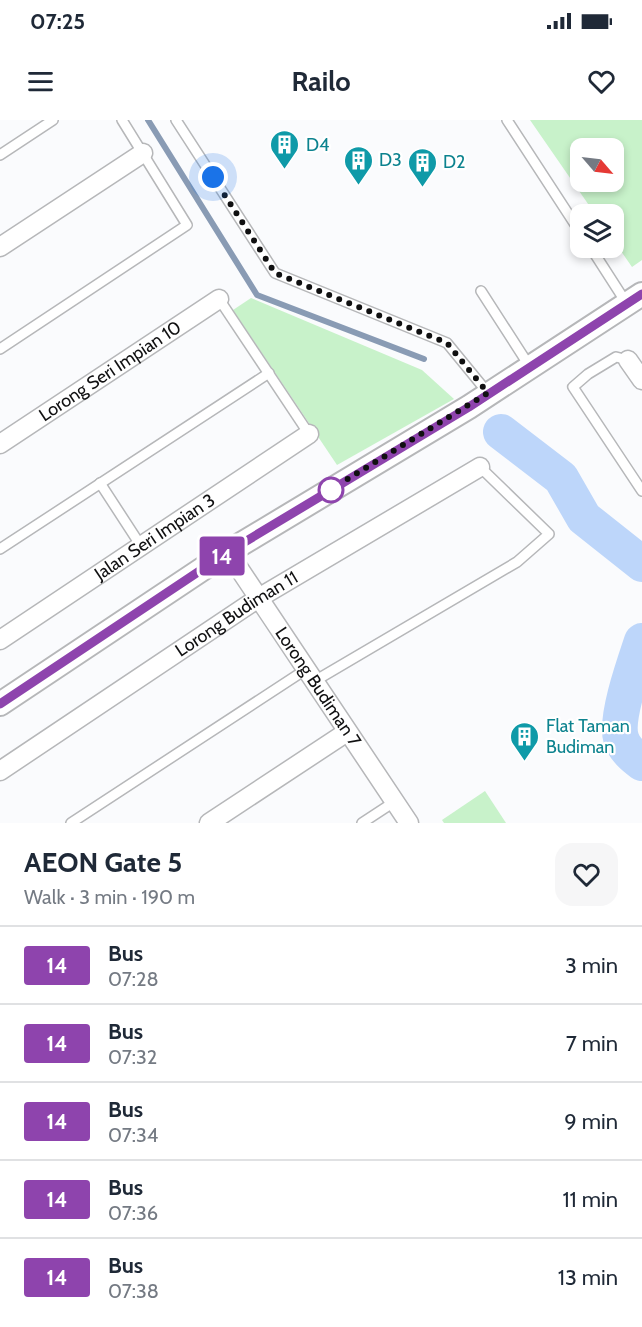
<!DOCTYPE html>
<html lang="en">
<head>
<meta charset="utf-8">
<style>
	:root { --surface:#fff; --page:#f6f6f7; --text:#1f2937; --muted:#747a83; --line:#e0e1e3 }
	body { margin:0; font-family:Cabin,sans-serif; background:var(--page); color:var(--text); height:100vh; display:flex; flex-direction:column; font-size:22px; white-space:nowrap }
	* { box-sizing:border-box; margin:0 }
	p { font-size:20px; color:var(--muted) }
	.icon { flex:none; width:33px; height:33px; fill:none; stroke:currentColor; stroke-width:2; stroke-linecap:round; stroke-linejoin:round }
	.map { position:relative; height:703px; overflow:hidden }
	.panel { display:flex; flex-direction:column; background:var(--surface); flex:1 }
	.panel>* { flex:none }
	.badge { padding:0 12px; border-radius:4px; font-size:21px; line-height:39px }
	.needle { width:39px; rotate:118deg }
	.controls { position:absolute; left:570px; top:18px; display:grid; gap:12px }
	.controls a { display:grid; place-items:center; width:54px; height:54px; border-radius:12px; background:var(--surface); box-shadow:0 3px 9px #0003; font-size:30px }
	.you { position:absolute; width:30px; height:30px; margin:-15px; border:4px solid #fff; border-radius:50%; background:#1a73e8; box-shadow:0 0 0 9px #1a73e833 }
	.map>.badge { position:absolute; translate:-50% -50%; box-shadow:0 0 0 3px #fff }
	.round { display:grid; place-items:center; flex:none; width:63px; height:63px; border-radius:18px; background:var(--page) }
	.head { display:flex; align-items:center; justify-content:space-between; height:102px; padding:0 24px }
	h1 { font-size:28px; font-weight:700; line-height:45px }
	ul { padding:0; list-style:none }
	li { display:flex; align-items:center; gap:18px; height:78px; padding:0 24px; border-top:2px solid var(--line) }
	li div { flex:1 }
	li b { display:block; font-size:22px }
	li em { font-style:normal }
	li .badge { min-width:66px; font-weight:700; text-align:center }
	.status { display:flex; justify-content:space-between; align-items:center; height:42px; padding:0 30px; background:var(--surface); direction:ltr }
	.status svg { height:16px; fill:currentColor }
	header { display:flex; justify-content:space-between; align-items:center; height:78px; padding:0 24px; background:var(--surface); font-size:27px; font-weight:700 }
	.map>svg:first-child { display:block }
</style>
</head>
<body>
<div class="status"><b>07:25</b><svg viewBox="0 0 49 12"><path d="M0 12V9h3v3zM5 12V6h3v6zM10 12V3h3v9zM15 12V0h3v12zM26 1h20v11H26zM47 4h2v5h-2z"/></svg></div>
<header><svg class="icon" aria-label="menu" viewBox="0 0 24 24"><path d="M4 6h16M4 12h16M4 18h16"/></svg>Railo<svg class="icon" aria-label="heart" viewBox="0 0 24 24"><path d="M12 20l-8-8c-3-5 5-10 8-4 3-6 11-1 8 4z"/></svg></header>
<div class="map">
<svg width="642" height="703" viewBox="0 0 642 703">
	<rect width="100%" height="100%" fill="#fafbfd"/>
	<!-- green -->
	<g fill="#c8f2ca" fill-rule="evenodd">
		<path d="M 530,0 L 642,0 L 642,140 L 632,147 L 614,121 L 614,94 L 595,94 ZM 614,28 L 614,62 L 580,62 L 580,28 Z"/>
		<polygon points="251,178 422,250 454,279 337,345 233,190"/>
		<polygon points="485,671 506,703 444,703 442,700"/>
	</g>
	<g fill="none" stroke-linecap="round" stroke-linejoin="round">
		<!-- stream -->
		<polyline stroke="#899bb4" stroke-width="6" points="148,0 257,175 424,239"/>
		<!-- river -->
		<g stroke="#bdd6fa" stroke-width="36">
			<polyline points="501,312 561,358 584,398 642,444"/>
			<path d="M 642,521 C 635,542 615,598 621,618 C 624,629 634,637 642,643"/>
		</g>
		<defs>
			<g id="service">
				<polyline points="176,0 275,153 447,223 488,273"/>
				<polyline points="507,0 580,112"/>
				<polyline points="0,35 53,0"/>
				<polyline points="591,128 627,184"/>
				<polyline points="481,171 530,247"/>
				<polyline points="219,179 309,314"/>
				<polyline points="0,229 187,105 122,0"/>
				<polyline points="628,240 616,237 588,254 573,267 642,371"/>
				<polyline points="100,363 141,426"/>
				<polyline points="0,429 269,253"/>
				<polyline points="313,562 517,442 549,414 480,347"/>
				<polyline points="71,703 305,550"/>
				<polyline points="362,703 394,682"/>
			</g>
			<g id="minor">
				<polyline points="0,127 143,33"/>
				<polyline points="628,240 642,260"/>
				<path id="s1" d="M 0,324 L 219,179"/>
				<path id="s2" d="M 228,432 L 409,703"/>
				<path id="s3" d="M 0,520 L 309,314"/>
				<path id="s4" d="M 0,651 L 257,479 L 480,347"/>
				<polyline points="209,703 347,612"/>
			</g>
			<polyline id="tertiary" points="0,584 228,432 469,287 642,174"/>
		</defs>
		<!-- service casing -->
		<use href="#service" stroke="#b6b7b9" stroke-width="12"/>
		<!-- minor casing -->
		<use href="#minor" stroke="#b6b7b9" stroke-width="21"/>
		<!-- tertiary casing -->
		<use href="#tertiary" stroke="#b6b7b9" stroke-width="26"/>
		<!-- service -->
		<use href="#service" stroke="#fff" stroke-width="9"/>
		<!-- minor -->
		<use href="#minor" stroke="#fff" stroke-width="18"/>
		<!-- tertiary -->
		<use href="#tertiary" stroke="#fff" stroke-width="22"/>
	</g>
	<g fill="none" stroke-linecap="round" stroke-linejoin="round">
		<defs>
			<polyline id="line" points="0,584 228,432 469,287 642,174"/>
		</defs>
		<!-- line casing -->
		<use href="#line" stroke="#fff" stroke-width="14"/>
		<!-- line -->
		<use href="#line" stroke="#8e44ad" stroke-width="9"/>
		<!-- walk -->
		<polyline stroke="#101011" stroke-width="6" stroke-dasharray="0 10.8" points="213,57 275,153 447,223 488,273 328,371 331,370"/>
	</g>
	<!-- icons -->
	<defs>
		<symbol id="building-pin" viewBox="-11 -11 22 30"><path d="M0 17L-7.5 6A9.5 9.5 0 1 1 7.5 6Z" fill="#0f9aa8" stroke="#fff"/><path d="M-4-6H4V6H1V3H-1V6H-4ZM-2.5-4.3h1.7v1.8h-1.7ZM.8-4.3h1.7v1.8H.8ZM-2.5-1h1.7V.8h-1.7ZM.8-1h1.7V.8H.8Z" fill="#fff"/></symbol>
	</defs>
	<g fill-rule="evenodd">
		<use href="#building-pin" x="268" y="8" width="33" height="45"/>
		<use href="#building-pin" x="342" y="24" width="33" height="45"/>
		<use href="#building-pin" x="406" y="26" width="33" height="45"/>
		<use href="#building-pin" x="508" y="600" width="33" height="45"/>
	</g>
	<!-- markers -->
	<circle fill="#fff" stroke="#8e44ad" stroke-width="3" cx="331" cy="370" r="12"/>
	<g text-anchor="middle" stroke-width="4.5" stroke-linejoin="round" paint-order="stroke">
		<!-- culture labels -->
		<g font-size="18" fill="#0d838f" stroke="#fff" text-anchor="start">
			<text x="306" y="31">D4</text>
			<text x="379" y="46">D3</text>
			<text x="443" y="48">D2</text>
			<text x="546" y="612">Flat Taman<tspan x="546" dy="21">Budiman</tspan></text>
		</g>
		<!-- street labels -->
		<g font-size="18" fill="#101011" stroke="#fff">
			<text dy="6" stroke="none"><textPath href="#s1" startOffset="132">Lorong Seri Impian 10</textPath></text>
			<text dy="6" stroke="none"><textPath href="#s3" startOffset="186">Jalan Seri Impian 3</textPath></text>
			<text dy="6" stroke="none"><textPath href="#s4" startOffset="284">Lorong Budiman 11</textPath></text>
			<text dy="6" stroke="none"><textPath href="#s2" startOffset="162">Lorong Budiman 7</textPath></text>
		</g>
	</g>
</svg>
<div class="controls">
<a><svg class="needle" viewBox="-14 -14 28 28"><path d="M0-13l5 13h-10z" fill="#e53935"/><path d="M0 13l5-13h-10z" fill="#747a83"/></svg></a>
<a><svg class="icon" aria-label="layers" viewBox="0 0 24 24"><path d="M12 4l9 5-9 5-9-5zM3 14l9 5 9-5"/></svg></a>
</div>
<div class="you" style="left:213px;top:57px"></div>
<b class="badge" style="left:222px;top:436px;background:#8e44ad;color:#fff">14</b>
</div>
<section class="panel">
<div class="head"><div><h1>AEON Gate 5</h1><p>Walk · 3 min · 190 m</p></div><a class="round"><svg class="icon" aria-label="heart" viewBox="0 0 24 24"><path d="M12 20l-8-8c-3-5 5-10 8-4 3-6 11-1 8 4z"/></svg></a></div>
<ul>
<li><span class="badge" style="background:#8e44ad;color:#fff">14</span><div><b>Bus</b><p>07:28</p></div><em>3 min</em></li>
<li><span class="badge" style="background:#8e44ad;color:#fff">14</span><div><b>Bus</b><p>07:32</p></div><em>7 min</em></li>
<li><span class="badge" style="background:#8e44ad;color:#fff">14</span><div><b>Bus</b><p>07:34</p></div><em>9 min</em></li>
<li><span class="badge" style="background:#8e44ad;color:#fff">14</span><div><b>Bus</b><p>07:36</p></div><em>11 min</em></li>
<li><span class="badge" style="background:#8e44ad;color:#fff">14</span><div><b>Bus</b><p>07:38</p></div><em>13 min</em></li>
</ul>
</section>
</body>
</html>
